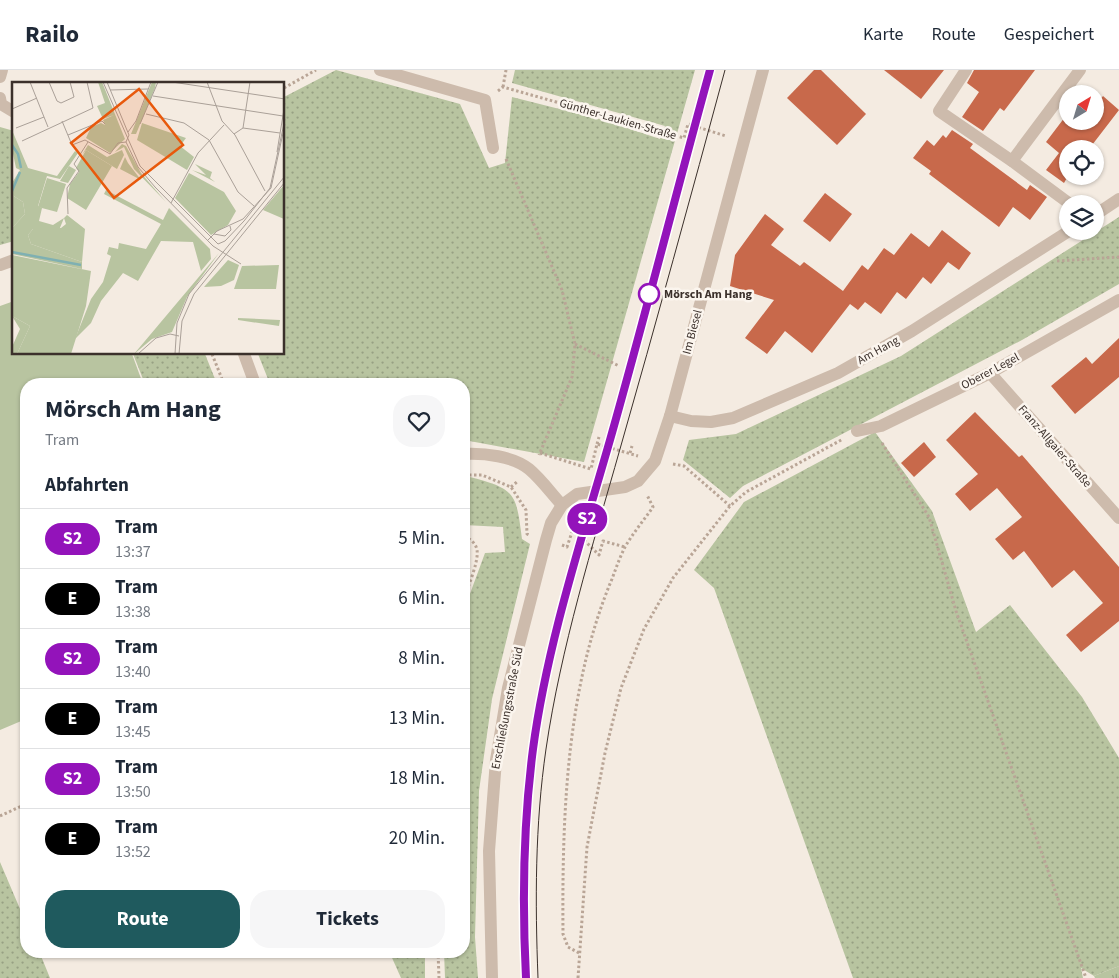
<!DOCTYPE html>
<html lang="de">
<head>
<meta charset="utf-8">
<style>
	:root { --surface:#fff; --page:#f6f6f7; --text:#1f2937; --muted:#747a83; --line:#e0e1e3; --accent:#1f5a5e }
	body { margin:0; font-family:"Source Sans 3",sans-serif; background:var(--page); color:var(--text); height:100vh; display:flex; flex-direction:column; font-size:19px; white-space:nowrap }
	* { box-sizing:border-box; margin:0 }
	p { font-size:16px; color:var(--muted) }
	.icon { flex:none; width:28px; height:28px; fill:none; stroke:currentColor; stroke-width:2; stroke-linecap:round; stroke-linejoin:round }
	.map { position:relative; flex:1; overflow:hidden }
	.drawer { position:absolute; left:20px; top:308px; width:450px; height:580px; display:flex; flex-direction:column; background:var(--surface); border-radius:20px; box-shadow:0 1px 4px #0004 }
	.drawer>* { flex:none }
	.badge { padding:0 10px; border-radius:16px; font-size:18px; line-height:32px }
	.needle { width:32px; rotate:38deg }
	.tools { position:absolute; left:1059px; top:15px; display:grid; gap:10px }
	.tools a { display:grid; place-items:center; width:45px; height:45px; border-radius:50%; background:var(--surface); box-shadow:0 1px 4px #0004; font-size:25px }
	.map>.badge { position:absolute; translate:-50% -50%; box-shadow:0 0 0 2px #fff }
	h2 { padding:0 25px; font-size:19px; line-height:45px }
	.round { display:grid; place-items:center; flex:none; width:52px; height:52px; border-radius:20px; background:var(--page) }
	.headline { display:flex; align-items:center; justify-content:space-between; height:85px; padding:0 25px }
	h1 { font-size:24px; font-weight:700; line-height:38px }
	.primary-button { display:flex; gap:10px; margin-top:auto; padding:10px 25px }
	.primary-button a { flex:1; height:58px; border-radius:20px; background:var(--accent); color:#fff; font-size:20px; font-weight:700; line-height:58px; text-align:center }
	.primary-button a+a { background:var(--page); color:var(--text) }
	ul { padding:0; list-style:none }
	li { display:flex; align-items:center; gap:15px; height:60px; padding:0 25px; border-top:1px solid var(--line) }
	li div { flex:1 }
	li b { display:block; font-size:19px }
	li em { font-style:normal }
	li .badge { min-width:55px; font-weight:700; text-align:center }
	header { display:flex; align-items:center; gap:30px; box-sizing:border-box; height:70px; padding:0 25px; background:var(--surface); border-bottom:1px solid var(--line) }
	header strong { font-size:24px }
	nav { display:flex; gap:28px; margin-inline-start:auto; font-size:18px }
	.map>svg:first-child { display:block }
</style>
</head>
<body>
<header>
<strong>Railo</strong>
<nav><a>Karte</a><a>Route</a><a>Gespeichert</a></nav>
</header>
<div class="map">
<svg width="1119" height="908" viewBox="0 0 1119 908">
	<defs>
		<pattern id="grass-dots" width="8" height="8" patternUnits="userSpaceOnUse" patternTransform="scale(1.25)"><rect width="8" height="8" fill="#b8c4a0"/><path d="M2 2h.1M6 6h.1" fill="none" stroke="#97a083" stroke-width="1.8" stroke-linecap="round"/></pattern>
		<pattern id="park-tufts" width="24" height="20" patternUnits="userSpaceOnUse" patternTransform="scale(1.25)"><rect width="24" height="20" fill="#b8c4a0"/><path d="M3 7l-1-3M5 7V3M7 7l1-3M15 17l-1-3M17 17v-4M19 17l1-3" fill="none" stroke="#97a083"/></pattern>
	</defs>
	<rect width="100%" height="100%" fill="#f4ebe1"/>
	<!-- grass -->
	<g fill="url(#grass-dots)">
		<polygon points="336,0 460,34 489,98 505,93 512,27 603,50 660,69 665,56 512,13 515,0 695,0 584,392 464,370 464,314 270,314 258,284 284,284 284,27"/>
		<polygon points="0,57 14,61 14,171 0,175"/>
		<polygon points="1119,147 1119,214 1022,270 743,416 730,428 683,390 689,370 736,364 901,286"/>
		<polygon points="133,284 205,284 217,314 145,314"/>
		<polygon points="875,362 932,441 976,562 1010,535 1082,627 1119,688 1119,896 1094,906 1081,898 1083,908 853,908 714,518 694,500 744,432"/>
		<path d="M 470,407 C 516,419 516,423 522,469 L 530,474 L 492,629 L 479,721 L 475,867 L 478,908 L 445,908 L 444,881 L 464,881 L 464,540 L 485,483 L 505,482 L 503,457 L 464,455 L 464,408 Z"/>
		<polygon points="0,792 26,853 26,881 39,881 50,908 0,908"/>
		<polygon points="389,881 425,881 425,908 401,908"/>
	</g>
	<!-- park -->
	<polygon fill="url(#park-tufts)" points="1119,896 1119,908 1095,908 1094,906"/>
	<!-- garden -->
	<polygon fill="#b8c4a0" points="14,231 14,284 132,284 143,314 26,314 26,649 0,660 0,236"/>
	<!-- building -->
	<g fill="#c8694b">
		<polygon points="814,0 821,0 866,44 837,75 787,28"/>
		<polygon points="884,0 944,0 921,29"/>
		<polygon points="974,0 1035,0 1004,41 1000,38 983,61 962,47 979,22 967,13"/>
		<polygon points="1103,26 1119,40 1089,79 1068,79 1068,106 1064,113 1046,100 1059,83 1046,72 1068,43 1068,51 1095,51 1095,36"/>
		<polygon points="952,60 973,74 970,78 1027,120 1030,115 1047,127 1030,150 1013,137 999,157 929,104 931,101 913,88 927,70 934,76 943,65 946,68"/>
		<polygon points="825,123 852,144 830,172 803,151"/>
		<polygon points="765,144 784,159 771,175 800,196 804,192 843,221 862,195 868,200 884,178 894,185 911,163 929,177 942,160 971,183 959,200 948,192 931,214 923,207 906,229 897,222 881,244 865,232 858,240 850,234 812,283 785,261 767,284 745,268 774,230 730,216 735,185"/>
		<polygon points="1119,268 1119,307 1075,344 1051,316 1086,287 1092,294"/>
		<polygon points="975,342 1019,387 1022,385 1119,497 1119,551 1081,582 1066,565 1103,533 1074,500 1052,518 1024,481 1013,490 995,469 1022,447 997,418 970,441 955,424 978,404 946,370"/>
		<polygon points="924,372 936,387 914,407 901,393"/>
	</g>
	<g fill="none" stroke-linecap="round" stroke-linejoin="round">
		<!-- path -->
		<g stroke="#b9a596" stroke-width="3" stroke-dasharray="2.5 2.5" stroke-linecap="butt">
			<polyline points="503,17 506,0"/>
			<polyline points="284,18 316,0"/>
			<polyline points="498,21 503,17 684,68 688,54 726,66"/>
			<polyline points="506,89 562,220 575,274 572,307 539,385"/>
			<polyline points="1057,191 1119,187"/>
			<polyline points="575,274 619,296"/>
			<polyline points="212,284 224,314"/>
			<polyline points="882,373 929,447 956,541 1086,908"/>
			<polyline points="597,374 599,367"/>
			<polyline points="540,383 591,399 597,374 638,386"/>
			<polyline points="630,383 632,376"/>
			<polyline points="673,394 684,396 730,436"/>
			<polyline points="464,405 482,405 511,417 526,440 527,464 529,465"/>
			<polyline points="511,417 518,411"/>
			<path d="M 464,466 C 470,469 476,473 477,480 C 479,491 468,517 464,528"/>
			<polyline points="562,475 567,477 573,459 599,485 603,471 625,477"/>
			<polyline points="0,746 26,734"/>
			<polyline points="438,881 439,908"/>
			<path d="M 579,883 L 568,877 L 563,864 C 562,747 566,618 612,509 C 616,498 620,487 625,477 C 633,463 644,450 653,437 L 647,425"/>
			<polyline points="578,908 587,777 605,683 621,618 644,559 673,508 730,436 746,422 843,369"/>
		</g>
		<!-- minor -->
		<g stroke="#cdbbac" stroke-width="12">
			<polyline points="380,0 485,30 493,78"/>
			<polyline points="966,0 939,41 1012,91 1070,134"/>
			<polyline points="0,7 2,0"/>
			<polyline points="0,28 1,34 14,42"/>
			<polyline points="1012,91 1080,0"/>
			<polyline points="1095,145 1119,129"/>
			<polyline points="0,195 14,190"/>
			<polyline points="244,284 255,314"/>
			<polyline points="990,303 1119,448"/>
			<polyline points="670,346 691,351 711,352 733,348 838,303 912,261 1069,161"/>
			<polyline points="857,361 881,356 990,303 1119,230"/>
			<path d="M 464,384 C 484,383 513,386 529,399 C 541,409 551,423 562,435"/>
			<polyline points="492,908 489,781 496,690 508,618 546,470 551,453 562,435 577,424 625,417 638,411 655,391 670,346 763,0"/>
		</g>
		<!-- tram -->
		<g stroke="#3b302b" stroke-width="1">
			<polyline points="526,908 523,843 523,788 527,732 534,677 548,596 582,468 710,0"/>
			<path d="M 538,908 C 535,831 535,755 546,679 C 561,577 592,478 620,379 C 656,253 691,126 725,0"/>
		</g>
	</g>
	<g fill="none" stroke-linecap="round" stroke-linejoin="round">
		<defs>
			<path id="line" d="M 526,908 C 522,830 523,756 533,679 C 547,575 581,471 610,370 C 645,247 676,123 710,0"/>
		</defs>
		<!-- line casing -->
		<use href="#line" stroke="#fff" stroke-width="11"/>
		<!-- line -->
		<use href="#line" stroke="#9313ba" stroke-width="8"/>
	</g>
	<!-- markers -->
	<circle fill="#fff" stroke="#9313ba" stroke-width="2.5" cx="649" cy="224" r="10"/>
	<g text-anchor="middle" stroke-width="5" stroke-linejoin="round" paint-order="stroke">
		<!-- street labels -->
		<g font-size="12" fill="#3b302b" stroke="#fbf5ee">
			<text transform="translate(618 49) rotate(16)" y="4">Günther-Laukien-Straße</text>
			<text transform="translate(692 262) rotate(-75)" y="4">Im Biesel</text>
			<text transform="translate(878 280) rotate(-29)" y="4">Am Hang</text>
			<text transform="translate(990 301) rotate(-28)" y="4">Oberer Legel</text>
			<text transform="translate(1055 376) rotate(49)" y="4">Franz-Allgaier-Straße</text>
			<text transform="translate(507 638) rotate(-79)" y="4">Erschließungsstraße Süd</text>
		</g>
		<!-- stop labels -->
		<g font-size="12" font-weight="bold" fill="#3b302b" stroke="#fbf5ee" text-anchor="start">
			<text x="664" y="228">Mörsch Am Hang</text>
		</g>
	</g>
	<!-- overview -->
	<g transform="translate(12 12)">
		<rect width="272" height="272" fill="#f4ebe1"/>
		<path d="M 86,0 L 90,0 L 113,57 L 98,71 L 74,56 L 79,45 L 89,41 L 93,43 L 91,38 L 102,33 L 91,37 L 85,24 L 93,21 ZM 140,0 L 144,0 L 143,6 L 134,28 L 124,52 L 119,52 ZM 130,41 L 174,56 L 168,64 L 182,75 L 175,88 L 125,58 ZM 110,62 L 114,64 L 129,91 L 154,120 L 122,87 L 112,65 L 103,70 ZM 76,63 L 95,75 L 110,68 L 112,73 L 105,87 L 74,68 L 70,73 ZM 113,75 L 116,81 L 129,98 L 108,87 ZM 183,82 L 200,90 L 198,96 L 203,100 L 180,88 L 194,93 ZM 57,84 L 64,88 L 56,101 L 48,99 ZM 177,91 L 212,110 L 224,129 L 216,143 L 199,153 L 163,116 ZM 272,103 L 272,137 L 251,128 ZM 94,108 L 151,138 L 157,126 L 198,167 L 199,177 L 189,189 L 181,160 L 149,159 L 126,199 L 111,191 L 89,219 L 79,241 L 63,257 L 79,217 L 91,200 L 99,174 L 95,172 L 97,165 L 106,167 L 107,161 L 134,167 L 149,142 L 92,112 ZM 0,113 L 11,120 L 13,132 L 0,146 ZM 55,133 L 73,147 L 70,180 L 19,162 L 16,153 L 21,147 L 49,146 L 54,142 L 52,136 ZM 207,171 L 175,215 L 160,250 L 140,257 L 122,272 ZM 216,178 L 227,183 L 222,198 L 209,204 L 192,205 ZM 230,184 L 267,183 L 264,207 L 222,207 ZM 0,234 L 18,244 L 5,272 L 0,272 L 0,265 L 8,247 ZM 226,236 L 268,238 L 267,244 L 226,238 Z" fill="#b8c4a0"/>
		<path d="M 0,48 L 16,86 L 45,94 L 63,69 L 66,71 L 48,97 L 35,94 L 26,124 L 30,126 L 27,139 L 41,143 L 52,136 L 45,153 L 21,147 L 16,153 L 19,162 L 70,180 L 70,187 L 0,172 L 0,146 L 13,132 L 11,120 L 0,113 L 0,101 L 8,88 L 4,86 L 0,67 ZM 0,173 L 79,189 L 74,224 L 59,272 L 5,272 L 18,244 L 0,234 Z" fill="#b8c4a0"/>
		<path d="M 74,68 L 100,84 L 74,128 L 55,116 L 58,102 L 67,90 L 64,86 ZM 35,96 L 54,102 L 45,130 L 26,125 Z" fill="#b8c4a0"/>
		<path fill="none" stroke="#7fb0b2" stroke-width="2.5" d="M 0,63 L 6,72 L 9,86M 0,109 L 8,90M 0,170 L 69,183"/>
		<path fill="none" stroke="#aaa098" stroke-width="1" d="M 18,0 L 36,45M 37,0 L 45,19 L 49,21 L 62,15 L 58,0M 91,0 L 128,84 L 206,162 L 213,159 L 232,139 L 258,106 L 273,37M 95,0 L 117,53 L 114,60M 160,0 L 273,17M 195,0 L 210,39 L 223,53 L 253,109M 98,8 L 136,7M 141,14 L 271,34M 0,27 L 25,16M 134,32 L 172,41 L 197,58 L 226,110 L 242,124M 50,39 L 60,63 L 73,58 L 98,72 L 106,61 L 114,60M 128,42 L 146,0M 4,46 L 32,35M 231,46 L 268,51M 116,50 L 124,39 L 139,0M 222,52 L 231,46 L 238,0M 56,53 L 90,39 L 93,42M 10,59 L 81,26 L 75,0M 114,60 L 126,85 L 143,105 L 201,164 L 229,182M 265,70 L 273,21M 159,121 L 186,71 L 212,43M 56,132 L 55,106 L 67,89 L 62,82 L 76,60M 202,152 L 213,154 L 219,148 L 218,144M 196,158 L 205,149 L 231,137 L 259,106 L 273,42M 126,272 L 144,256 L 158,252 L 167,254M 163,272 L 165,241 L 177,212 L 273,94M 167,272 L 170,239 L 182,212 L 273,100"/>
		<path fill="#e8590c" fill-opacity="0.15" stroke="#e8590c" stroke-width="2.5" d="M 127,7 L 171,63 L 102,116 L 59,61 Z"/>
		<rect width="272" height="272" fill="none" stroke="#3b302b" stroke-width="2.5"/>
	</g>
</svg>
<div class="tools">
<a><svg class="needle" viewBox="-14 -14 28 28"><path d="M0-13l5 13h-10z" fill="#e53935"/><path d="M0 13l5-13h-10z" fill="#747a83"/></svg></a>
<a><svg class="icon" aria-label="locate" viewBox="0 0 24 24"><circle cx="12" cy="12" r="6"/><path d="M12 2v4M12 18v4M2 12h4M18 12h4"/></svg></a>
<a><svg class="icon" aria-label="layers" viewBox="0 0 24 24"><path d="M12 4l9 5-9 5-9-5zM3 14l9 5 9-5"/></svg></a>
</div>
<b class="badge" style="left:587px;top:449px;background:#9313ba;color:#fff">S2</b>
<section class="drawer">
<div class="headline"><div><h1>Mörsch Am Hang</h1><p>Tram</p></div><a class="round"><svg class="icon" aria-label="heart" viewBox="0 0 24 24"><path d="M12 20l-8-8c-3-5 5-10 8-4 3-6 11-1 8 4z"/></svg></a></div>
<h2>Abfahrten</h2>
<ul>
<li><span class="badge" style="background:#9313ba;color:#fff">S2</span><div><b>Tram</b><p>13:37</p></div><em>5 Min.</em></li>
<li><span class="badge" style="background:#000;color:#fff">E</span><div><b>Tram</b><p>13:38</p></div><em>6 Min.</em></li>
<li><span class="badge" style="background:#9313ba;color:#fff">S2</span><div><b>Tram</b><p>13:40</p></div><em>8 Min.</em></li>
<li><span class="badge" style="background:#000;color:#fff">E</span><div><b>Tram</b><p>13:45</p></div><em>13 Min.</em></li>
<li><span class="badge" style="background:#9313ba;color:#fff">S2</span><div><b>Tram</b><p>13:50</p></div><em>18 Min.</em></li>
<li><span class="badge" style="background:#000;color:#fff">E</span><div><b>Tram</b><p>13:52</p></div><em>20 Min.</em></li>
</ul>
<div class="primary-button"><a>Route</a><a>Tickets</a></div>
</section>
</div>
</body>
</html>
